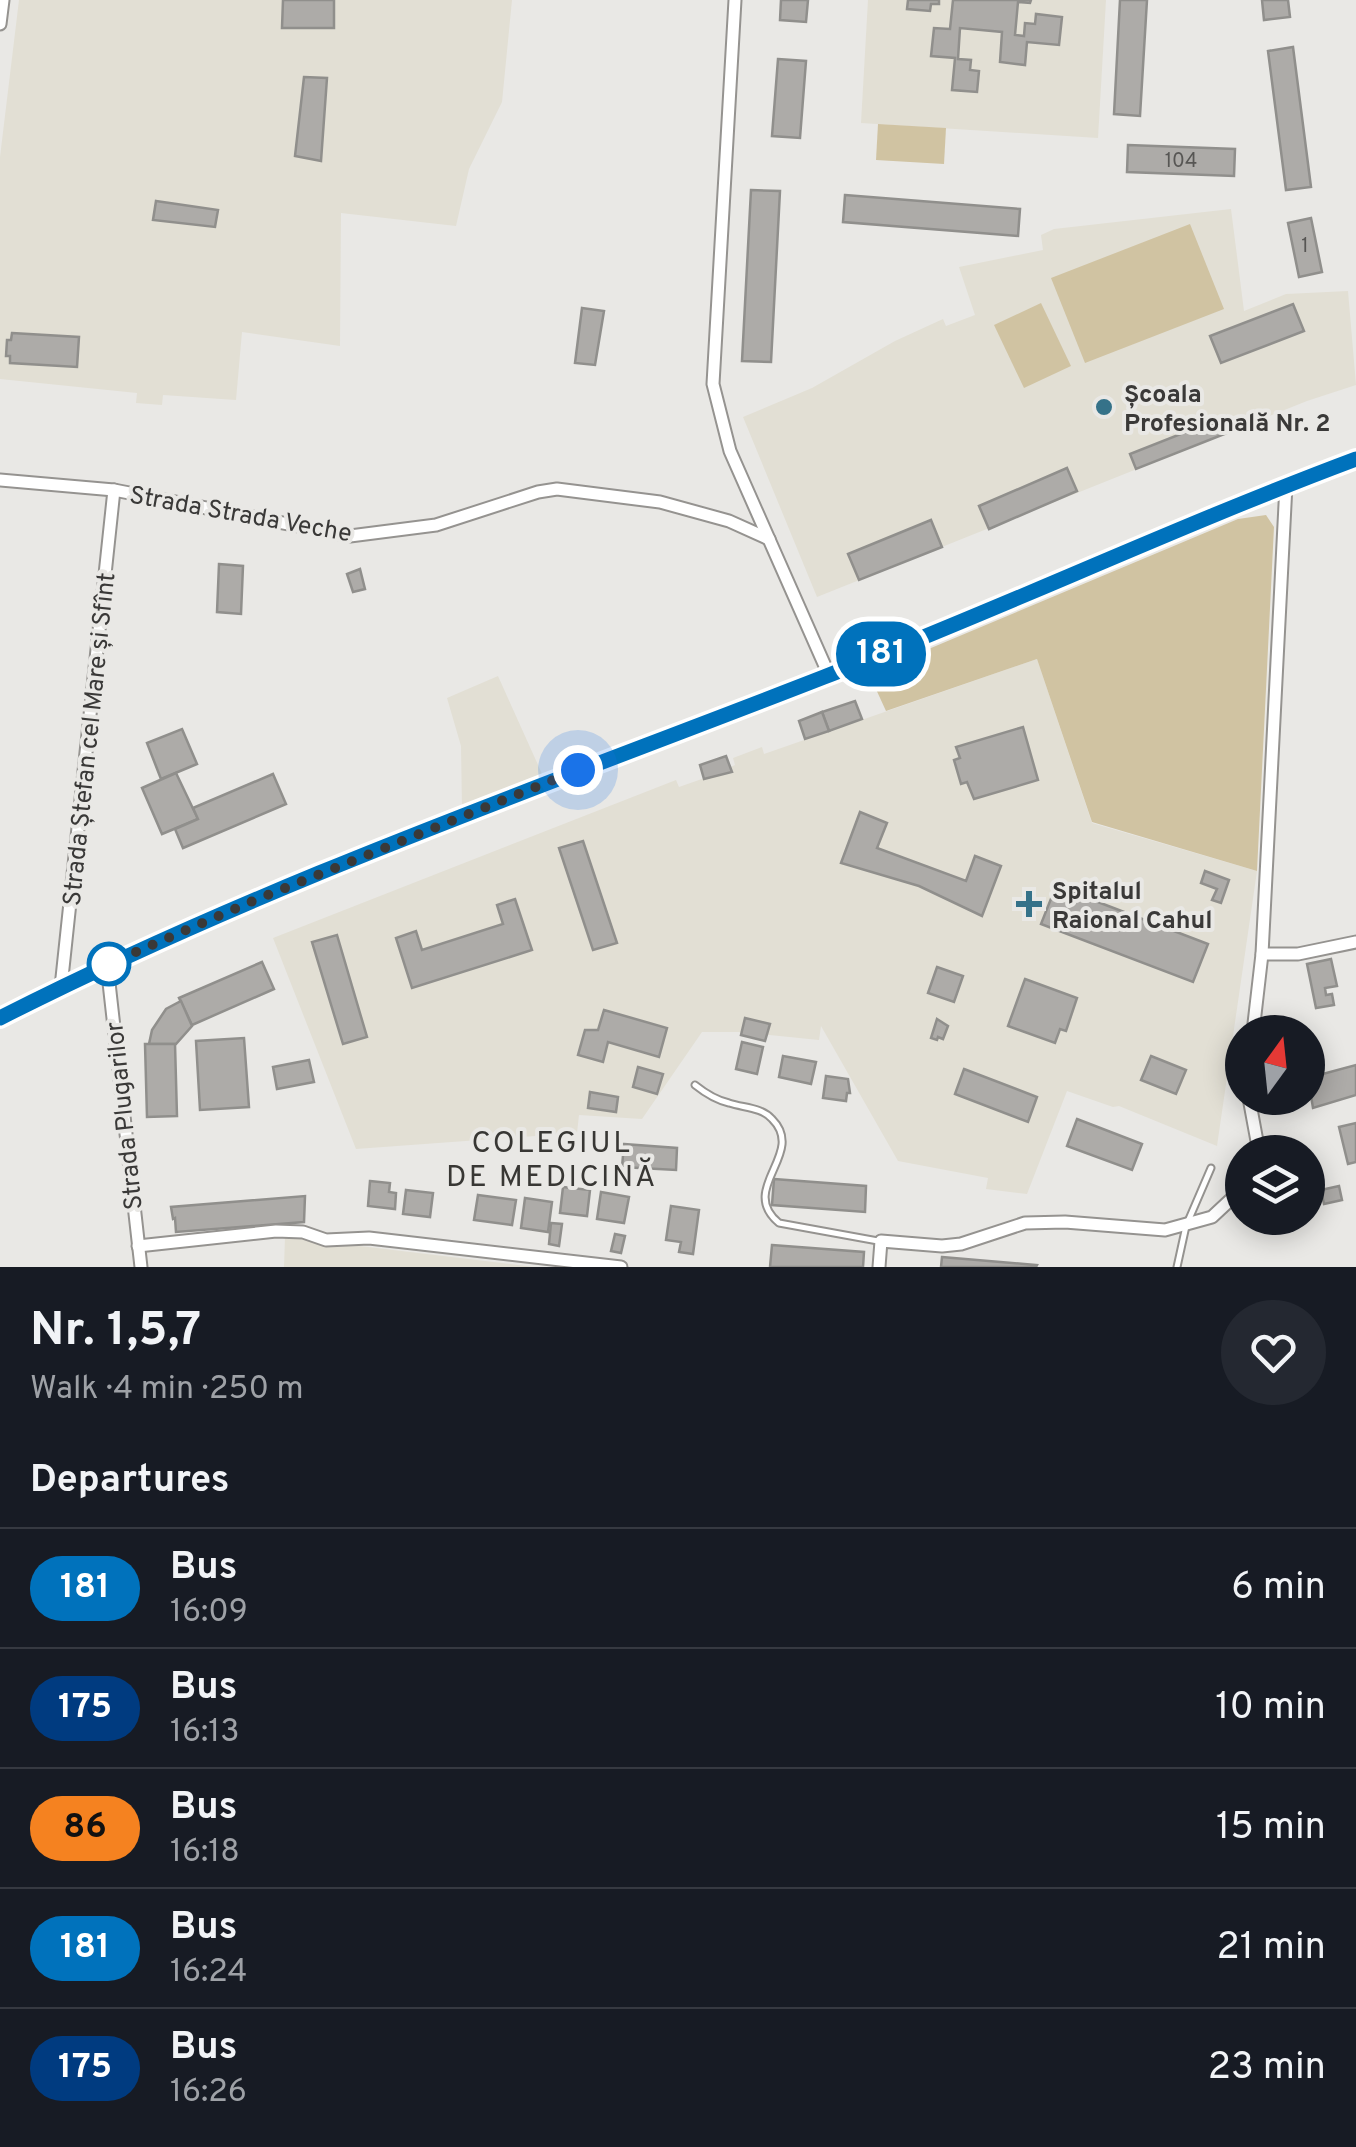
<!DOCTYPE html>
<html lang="en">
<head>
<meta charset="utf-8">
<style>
	:root { --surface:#171b24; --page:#242831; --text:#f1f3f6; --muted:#9ea1a6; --line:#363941 }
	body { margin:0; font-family:Overpass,sans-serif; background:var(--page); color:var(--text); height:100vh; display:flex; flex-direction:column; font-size:38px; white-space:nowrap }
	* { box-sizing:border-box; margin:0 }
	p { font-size:32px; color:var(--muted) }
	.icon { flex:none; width:55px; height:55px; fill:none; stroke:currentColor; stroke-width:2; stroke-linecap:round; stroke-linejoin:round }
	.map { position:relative; height:1267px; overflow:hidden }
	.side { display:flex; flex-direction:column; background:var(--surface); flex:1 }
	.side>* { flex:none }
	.badge { padding:0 20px; border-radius:32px; font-size:35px; line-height:65px }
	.needle { width:65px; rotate:15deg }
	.fabs { position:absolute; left:1225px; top:1015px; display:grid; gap:20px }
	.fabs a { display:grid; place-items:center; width:100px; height:100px; border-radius:50%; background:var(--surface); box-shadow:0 5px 25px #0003; font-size:50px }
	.you { position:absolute; width:50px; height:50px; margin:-25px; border:8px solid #fff; border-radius:50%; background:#1a73e8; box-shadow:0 0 0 15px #1a73e833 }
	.map>.badge { position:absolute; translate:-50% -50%; box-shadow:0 0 0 5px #fff }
	h2 { padding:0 30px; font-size:38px; line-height:90px }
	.round { display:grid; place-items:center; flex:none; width:105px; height:105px; border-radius:52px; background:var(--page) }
	.overview { display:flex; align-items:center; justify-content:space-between; height:170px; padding:0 30px }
	h1 { font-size:48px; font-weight:700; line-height:75px }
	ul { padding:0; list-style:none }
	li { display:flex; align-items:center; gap:30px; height:120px; padding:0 30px; border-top:2px solid var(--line) }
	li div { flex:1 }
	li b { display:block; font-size:38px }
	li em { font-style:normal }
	li .badge { min-width:110px; font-weight:700; text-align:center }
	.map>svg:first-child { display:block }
</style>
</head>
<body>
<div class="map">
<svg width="1356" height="1267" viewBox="0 0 1356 1267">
	<rect width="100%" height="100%" fill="#e9e8e5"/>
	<!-- built -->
	<g fill="#e2dfd4">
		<polygon points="19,0 512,0 502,102 469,169 456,226 341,213 340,346 242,332 236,400 163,395 162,405 136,403 137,393 0,379 0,157"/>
		<polygon points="868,0 1106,0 1098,138 861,123"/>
		<polygon points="1231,209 1244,311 1286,294 1348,291 1356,385 1307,401 817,597 743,417 812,388 895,341 943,319 946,326 975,315 959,267 1043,250 1041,235 1054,229"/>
		<polygon points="1037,659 1092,823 1257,871 1217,1146 1119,1106 1113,1107 1067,1091 1027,1194 986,1189 988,1178 898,1161 821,1026 819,1040 738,1032 702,1032 642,1119 579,1115 577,1133 356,1149 273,938 676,780 679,787 716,774 735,765 733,758 762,747 764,754"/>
		<polygon points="498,676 543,776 462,808 461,746 447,698"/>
		<polygon points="285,1237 534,1267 284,1267"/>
	</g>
	<!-- green -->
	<g fill="#d0c3a2">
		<polygon points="878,124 946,128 944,164 876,160"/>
		<polygon points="1190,224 1224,309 1085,363 1051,278"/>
		<polygon points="1041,303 1071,366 1024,388 994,325"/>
		<polygon points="1266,515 1274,527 1257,871 1092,822 1037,659 886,711 869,674 1238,519"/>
	</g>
	<!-- building -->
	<g fill="#adaba8" stroke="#908f8c" stroke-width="2.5">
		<polygon points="283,0 334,0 334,28 282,28"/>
		<polygon points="781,0 808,0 806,22 780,20"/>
		<polygon points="908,0 939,0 939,4 931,4 930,11 907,9"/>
		<polygon points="953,0 1031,0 1030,3 1018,2 1015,35 1024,36 1025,23 1035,24 1036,14 1062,17 1059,45 1027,42 1025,65 1000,62 1002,32 960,28 958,59 971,60 970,70 979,71 977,92 952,90 955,58 931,56 934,28 950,29"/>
		<polygon points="1120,0 1147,0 1140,116 1114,114"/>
		<polygon points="1262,0 1288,0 1290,17 1264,20"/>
		<polygon points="1293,47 1311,187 1286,190 1268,51"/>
		<polygon points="778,59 806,61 800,138 772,136"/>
		<polygon points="304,77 327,78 321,161 295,156"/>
		<polygon points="1128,145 1235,149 1234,176 1127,172"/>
		<polygon points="751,190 780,191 771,362 742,361"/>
		<polygon points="845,195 1020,209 1018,236 843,222"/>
		<polygon points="156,201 218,210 215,227 153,220"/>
		<polygon points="1311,218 1322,272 1299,277 1288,223"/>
		<polygon points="1293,304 1304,331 1221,363 1210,336"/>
		<polygon points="582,308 604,311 595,365 575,363"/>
		<polygon points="12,333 79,337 77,367 10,363 10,356 6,356 7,340 11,340"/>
		<polygon points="1226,416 1232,431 1136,469 1130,454"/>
		<polygon points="1067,468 1077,491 989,529 979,506"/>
		<polygon points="931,520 942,547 859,580 848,554"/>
		<polygon points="219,564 243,566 241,614 217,612"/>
		<polygon points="360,569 365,589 353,592 347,574"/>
		<polygon points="855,701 862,719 829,731 822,712"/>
		<polygon points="822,712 829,731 805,739 799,721"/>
		<polygon points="1023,727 1038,780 974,799 967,782 961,784 954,760 960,758 956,747"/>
		<polygon points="182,729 197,764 161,779 147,743"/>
		<polygon points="726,756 732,772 704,779 700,765"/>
		<polygon points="176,773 198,819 162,834 142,788"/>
		<polygon points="273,774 286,804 183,848 175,829 198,819 193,808"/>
		<polygon points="860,812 887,823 877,848 966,881 975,856 1001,866 982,916 919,886 841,863"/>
		<polygon points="583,841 617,943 593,950 559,848"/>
		<polygon points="1205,871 1229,880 1221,903 1212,900 1217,889 1201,883"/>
		<polygon points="1056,886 1208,944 1193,982 1041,924"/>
		<polygon points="515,899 532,950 412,988 396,938 416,931 422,950 503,924 497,905"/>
		<polygon points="337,935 367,1037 343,1044 312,942"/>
		<polygon points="1331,959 1337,986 1325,988 1326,995 1332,994 1334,1005 1316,1008 1307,964"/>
		<polygon points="262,962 274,989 192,1025 179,998"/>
		<polygon points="937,967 963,976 954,1002 928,993"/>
		<polygon points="1025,979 1077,998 1066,1031 1060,1029 1055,1043 1008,1026"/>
		<polygon points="181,1001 192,1026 176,1044 149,1044 152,1030 166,1009"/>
		<polygon points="604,1010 667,1028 659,1057 608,1042 603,1062 578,1055 585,1030 598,1030"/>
		<polygon points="745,1018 770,1024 765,1041 741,1035"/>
		<polygon points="937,1019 948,1026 943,1039 938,1037 937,1040 931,1038"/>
		<polygon points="244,1038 249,1107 200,1110 196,1041"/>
		<polygon points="742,1042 763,1047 757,1074 736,1069"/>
		<polygon points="145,1044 175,1044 177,1116 147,1117"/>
		<polygon points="783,1056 816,1062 811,1084 779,1077"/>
		<polygon points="1151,1056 1186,1070 1176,1094 1141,1080"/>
		<polygon points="309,1060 314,1082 277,1089 273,1067"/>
		<polygon points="1356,1065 1356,1095 1313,1108 1308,1078"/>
		<polygon points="638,1067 663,1074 657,1094 633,1087"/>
		<polygon points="964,1069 1037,1097 1028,1122 955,1094"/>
		<polygon points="826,1076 848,1079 850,1093 847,1093 846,1101 823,1098"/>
		<polygon points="590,1092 618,1097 616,1112 588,1108"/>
		<polygon points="1077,1119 1142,1144 1132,1170 1067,1146"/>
		<polygon points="1356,1123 1356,1162 1348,1164 1339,1127"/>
		<polygon points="624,1144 677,1148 676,1170 622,1167"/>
		<polygon points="774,1179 866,1186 865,1212 772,1205"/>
		<polygon points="370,1181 390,1183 389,1192 396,1193 395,1209 368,1206"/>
		<polygon points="1339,1186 1342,1200 1324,1204 1321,1190"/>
		<polygon points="563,1187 590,1190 587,1216 560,1213"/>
		<polygon points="406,1190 433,1193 430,1217 403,1214"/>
		<polygon points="601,1192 629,1197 624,1223 597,1219"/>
		<polygon points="478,1195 516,1200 512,1225 474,1220"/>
		<polygon points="305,1196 304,1222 176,1232 175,1218 173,1219 171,1207"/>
		<polygon points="525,1198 552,1202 548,1232 521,1228"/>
		<polygon points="671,1206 699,1210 693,1254 679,1252 681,1242 666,1240"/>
		<polygon points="551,1223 562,1224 559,1246 549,1244"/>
		<polygon points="615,1234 625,1236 621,1253 611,1251"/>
		<polygon points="772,1245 864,1252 863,1267 770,1267"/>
		<polygon points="942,1257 1037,1265 1036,1267 941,1267"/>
	</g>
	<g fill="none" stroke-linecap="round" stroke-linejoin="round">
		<defs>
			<g id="service">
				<path d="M 695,1085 C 705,1093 716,1100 729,1103 C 744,1108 761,1107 772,1119 C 807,1154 737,1188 779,1223 L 878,1241"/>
				<polyline points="1177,1267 1186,1226 1211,1168"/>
			</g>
			<g id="minor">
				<polyline points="735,0 713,384 730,451 829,675"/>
				<polyline points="0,24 3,0"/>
				<polyline points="0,480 114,490 350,536 436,525 538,492 557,489 660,502 729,521 769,539"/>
				<polyline points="1262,954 1298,954 1356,942"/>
				<polyline points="107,965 141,1267"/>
				<polyline points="61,987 114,490"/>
				<polyline points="1253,1032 1262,954 1286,485"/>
				<polyline points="1249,1098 1259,1152"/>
				<polyline points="138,1246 276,1231 303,1232 326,1240 369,1238 621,1267"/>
				<polyline points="879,1267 881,1241 942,1246 961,1244 1025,1223 1065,1222 1165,1230 1212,1217 1242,1189"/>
			</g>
			<path id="secondary" d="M 0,1018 C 265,883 548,785 824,677 C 1003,607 1177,526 1356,459"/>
		</defs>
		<!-- service casing -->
		<use href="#service" stroke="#959390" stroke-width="9"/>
		<!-- minor casing -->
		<use href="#minor" stroke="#959390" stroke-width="15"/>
		<!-- secondary casing -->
		<use href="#secondary" stroke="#959390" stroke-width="19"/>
		<!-- service -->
		<use href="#service" stroke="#fff" stroke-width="5"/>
		<!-- minor -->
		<use href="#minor" stroke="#fff" stroke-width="11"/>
		<!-- secondary -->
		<use href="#secondary" stroke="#fff" stroke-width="15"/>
	</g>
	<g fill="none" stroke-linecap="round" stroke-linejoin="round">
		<defs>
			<path id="line" d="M 0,1018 C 265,883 547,785 824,677 C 1003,608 1177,526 1356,459"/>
		</defs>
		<!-- line casing -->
		<use href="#line" stroke="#fff" stroke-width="22"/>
		<!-- line -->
		<use href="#line" stroke="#0072bc" stroke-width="15"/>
		<!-- walk -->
		<polyline stroke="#3a3938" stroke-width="10" stroke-dasharray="0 18" points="109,964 106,965 253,901 578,770"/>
	</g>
	<!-- markers -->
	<g fill="#357289" stroke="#e9e8e5" stroke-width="4">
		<circle cx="1104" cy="407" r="10"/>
		<path d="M1024 889h10v10h10v10h-10v10h-10v-10h-10v-10h10z"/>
	</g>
	<circle fill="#fff" stroke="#0072bc" stroke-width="5" cx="109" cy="964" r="20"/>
	<g text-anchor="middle" stroke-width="8" stroke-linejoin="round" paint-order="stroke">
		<!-- number labels -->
		<g font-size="20" fill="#575654">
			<text x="1181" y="167">104</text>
			<text x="1305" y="252">1</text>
		</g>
		<!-- poi labels -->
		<g font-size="25" font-weight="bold" fill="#3a3938" stroke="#e9e8e5" text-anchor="start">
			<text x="1124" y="402">Școala<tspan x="1124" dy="29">Profesională Nr. 2</tspan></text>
			<text x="1052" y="899">Spitalul<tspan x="1052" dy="29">Raional Cahul</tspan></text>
		</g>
		<!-- street labels -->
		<g font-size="25" fill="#3a3938" stroke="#e9e8e5">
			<text transform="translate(241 513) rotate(10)" y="9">Strada Strada Veche</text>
			<text transform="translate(88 739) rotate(-84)" y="9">Strada Ștefan cel Mare și Sfînt</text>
			<text transform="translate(123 1116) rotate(-96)" y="9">Strada Plugarilor</text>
		</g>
		<!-- quarter labels -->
		<g font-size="30" letter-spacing="2.5" fill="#383734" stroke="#e9e8e5">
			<text x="552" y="1152">COLEGIUL<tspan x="552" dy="34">DE MEDICINĂ</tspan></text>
		</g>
	</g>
</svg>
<div class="fabs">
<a><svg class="needle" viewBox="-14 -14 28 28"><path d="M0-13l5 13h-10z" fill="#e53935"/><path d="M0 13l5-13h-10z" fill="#9ea1a6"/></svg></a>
<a><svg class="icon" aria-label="layers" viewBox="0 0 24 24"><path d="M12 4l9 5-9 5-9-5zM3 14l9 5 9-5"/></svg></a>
</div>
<div class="you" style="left:578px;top:770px"></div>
<b class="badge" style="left:881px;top:654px;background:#0072bc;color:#fff">181</b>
</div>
<section class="side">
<div class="overview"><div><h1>Nr. 1,5,7</h1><p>Walk · 4 min · 250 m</p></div><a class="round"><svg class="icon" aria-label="heart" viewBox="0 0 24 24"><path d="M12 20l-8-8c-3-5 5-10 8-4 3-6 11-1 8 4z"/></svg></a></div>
<h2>Departures</h2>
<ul>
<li><span class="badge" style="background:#0072bc;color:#fff">181</span><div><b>Bus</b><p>16:09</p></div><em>6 min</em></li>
<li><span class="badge" style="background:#003b80;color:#fff">175</span><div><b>Bus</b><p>16:13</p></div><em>10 min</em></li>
<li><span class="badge" style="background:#f58220;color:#111">86</span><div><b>Bus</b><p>16:18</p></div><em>15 min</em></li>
<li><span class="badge" style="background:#0072bc;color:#fff">181</span><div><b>Bus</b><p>16:24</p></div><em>21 min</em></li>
<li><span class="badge" style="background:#003b80;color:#fff">175</span><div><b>Bus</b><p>16:26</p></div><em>23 min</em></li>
</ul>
</section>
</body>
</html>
